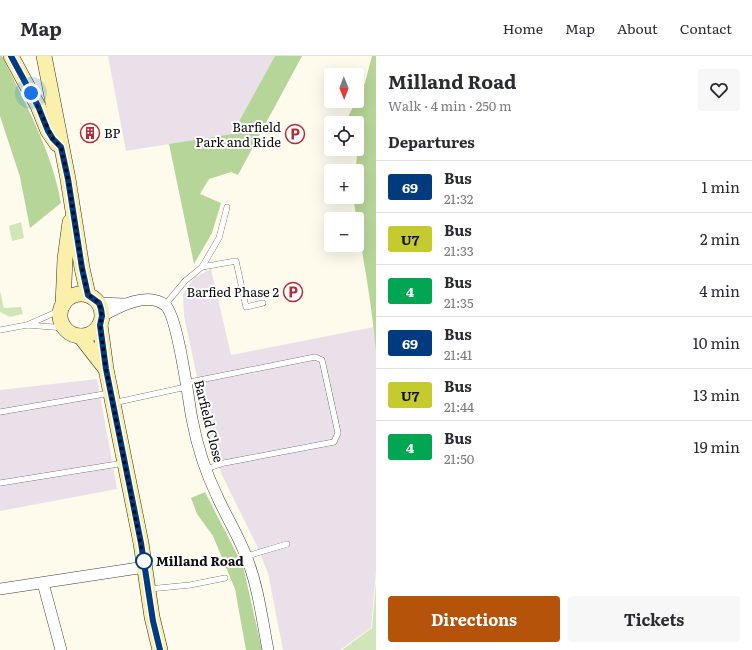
<!DOCTYPE html>
<html lang="en">
<head>
<meta charset="utf-8">
<style>
	:root { --surface:#fff; --page:#f7f7f7; --text:#2b2b33; --muted:#7c7c81; --line:#e1e1e2; --accent:#b45309 }
	body { margin:0; font-family:Literata,serif; background:var(--page); color:var(--text); height:100vh; display:flex; flex-direction:column; font-size:15px; white-space:nowrap }
	* { box-sizing:border-box; margin:0 }
	p { font-size:13px; color:var(--muted) }
	.icon { flex:none; width:22px; height:22px; fill:none; stroke:currentColor; stroke-width:2; stroke-linecap:round; stroke-linejoin:round }
	.map { position:relative; flex:1; overflow:hidden }
	.panel { display:flex; flex-direction:column; background:var(--surface); width:376px }
	.panel>* { flex:none }
	.badge { padding:0 8px; border-radius:3px; font-size:14px; line-height:26px }
	.needle { width:26px; rotate:179deg }
	.fabs { position:absolute; left:324px; top:12px; display:grid; gap:8px }
	.fabs a { display:grid; place-items:center; width:40px; height:40px; border-radius:4px; background:var(--surface); box-shadow:0 4px 16px #0002; font-size:20px }
	.you { position:absolute; width:20px; height:20px; margin:-10px; border:3px solid #fff; border-radius:50%; background:#1a73e8; box-shadow:0 0 0 6px #1a73e833 }
	.map>.badge { position:absolute; translate:-50% -50%; box-shadow:0 0 0 2px #fff }
	h2 { padding:0 12px; font-size:15px; line-height:36px }
	.round { display:grid; place-items:center; flex:none; width:42px; height:42px; border-radius:4px; background:var(--page) }
	.summary { display:flex; align-items:center; justify-content:space-between; height:68px; padding:0 12px }
	h1 { font-size:19px; font-weight:700; line-height:30px }
	.action { display:flex; gap:8px; margin-top:auto; padding:8px 12px }
	.action a { flex:1; height:46px; border-radius:4px; background:var(--accent); color:#fff; font-size:16px; font-weight:700; line-height:46px; text-align:center }
	.action a+a { background:var(--page); color:var(--text) }
	ul { padding:0; list-style:none }
	li { display:flex; align-items:center; gap:12px; height:52px; padding:0 12px; border-top:1px solid var(--line) }
	li div { flex:1 }
	li b { display:block; font-size:15px }
	li em { font-style:normal }
	li .badge { min-width:44px; font-weight:700; text-align:center }
	header { display:flex; align-items:center; gap:24px; box-sizing:border-box; height:56px; padding:0 20px; background:var(--surface); border-bottom:1px solid var(--line) }
	header strong { font-size:19px }
	nav { display:flex; gap:22px; margin-inline-start:auto; font-size:14px }
	main { display:flex; flex:1; min-height:0 }
	.map>svg:first-child { display:block }
</style>
</head>
<body>
<header>
<strong>Map</strong>
<nav><a>Home</a><a>Map</a><a>About</a><a>Contact</a></nav>
</header>
<main>
<div class="map">
<svg width="376" height="594" viewBox="0 0 376 594">
	<rect width="100%" height="100%" fill="#fefaec"/>
	<!-- industrial -->
	<g fill="#e9e0ea">
		<polygon points="108,0 275,0 232,78 126,95"/>
		<polygon points="211,213 231,299 374,271 376,297 376,516 371,572 340,594 283,594 268,517 257,490 222,419 213,396 184,260 183,238 195,221"/>
		<polygon points="97,323 117,433 0,455 0,334"/>
	</g>
	<!-- green -->
	<g fill="#d1e6b8">
		<polygon points="21,166 24,182 12,185 9,170"/>
		<polygon points="0,235 4,252 21,251 23,258 10,261 0,256"/>
		<polygon points="376,526 376,594 342,594 372,572"/>
	</g>
	<!-- forest -->
	<g fill="#b6d598">
		<path d="M 0,0 L 2,0 C 25,47 52,95 61,147 L 30,172 L 20,121 L 0,60 Z"/>
		<polygon points="275,0 302,0 238,119 231,116 209,123 200,138 221,147 212,177 194,208 169,88 232,78"/>
		<path d="M 372,0 L 376,0 L 376,297 C 372,245 361,192 353,141 L 350,141 L 357,141 L 357,115 L 353,115 L 356,110 L 359,78 L 357,77 L 357,67 L 345,67 L 365,27 Z"/>
		<polygon points="205,436 243,510 262,594 246,594 235,533 213,480 197,458 191,442"/>
	</g>
	<g fill="none" stroke-linecap="round" stroke-linejoin="round">
		<defs>
			<g id="lane">
				<polyline points="202,211 236,205 246,251 263,247"/>
				<polyline points="165,249 185,225 202,211 219,182 227,151"/>
				<polyline points="27,269 61,254"/>
				<polyline points="0,274 27,269 66,272"/>
				<polyline points="185,327 315,301 322,304 338,377 334,386 224,407 206,413"/>
				<polyline points="113,347 186,331"/>
				<polyline points="0,356 110,337"/>
				<polyline points="0,427 124,407"/>
				<polyline points="247,500 287,488"/>
				<polyline points="149,533 190,529 225,522"/>
			</g>
			<g id="street">
				<polyline points="99,247 124,248"/>
				<path d="M 102,260 C 118,251 147,235 165,249 C 178,260 188,342 192,363 C 197,389 205,415 217,440 C 226,460 238,479 246,500 C 258,529 262,563 268,594"/>
				<polyline points="43,527 61,594"/>
				<polyline points="0,533 145,511"/>
			</g>
			<g id="secondary">
				<polyline points="11,0 38,50 48,75 57,88"/>
				<polyline points="44,0 68,123 82,212 88,239"/>
				<circle cx="81" cy="259" r="21"/>
				<polyline points="63,249 65,203 70,166"/>
				<polyline points="100,269 106,313 141,487 152,561 160,594"/>
				<polyline points="80,280 105,312"/>
			</g>
		</defs>
		<!-- lane casing -->
		<use href="#lane" stroke="#3f3f3f" stroke-width="6"/>
		<!-- street casing -->
		<use href="#street" stroke="#3f3f3f" stroke-width="12"/>
		<!-- secondary casing -->
		<use href="#secondary" stroke="#2e2e2e" stroke-width="16"/>
		<!-- lane -->
		<use href="#lane" stroke="#fff" stroke-width="5.5"/>
		<!-- street -->
		<use href="#street" stroke="#fff" stroke-width="11"/>
		<!-- secondary -->
		<use href="#secondary" stroke="#faefab" stroke-width="15"/>
	</g>
	<g fill="none" stroke-linecap="round" stroke-linejoin="round">
		<defs>
			<polyline id="line" points="11,0 38,50 48,75 53,83 61,91 68,123 82,212 88,239 99,247 101,253 102,260 100,269 106,313 141,487 153,565 160,594"/>
		</defs>
		<!-- line casing -->
		<use href="#line" stroke="#fff" stroke-width="9"/>
		<!-- line -->
		<use href="#line" stroke="#003b80" stroke-width="6"/>
		<!-- walk -->
		<polyline stroke="#0c0c0c" stroke-width="4" stroke-dasharray="0 7.2" points="31,37 53,83 61,91 68,123 82,212 88,239 99,247 101,253 102,260 100,269 106,313 144,505"/>
	</g>
	<!-- icons -->
	<defs>
		<symbol id="building-ring" viewBox="-11 -11 22 22"><circle r="9.5" fill="#fff" stroke="#b32d37" stroke-width="1.5"/><path d="M-4-6H4V6H1V3H-1V6H-4ZM-2.5-4.3h1.7v1.8h-1.7ZM.8-4.3h1.7v1.8H.8ZM-2.5-1h1.7V.8h-1.7ZM.8-1h1.7V.8H.8Z" fill="#b32d37"/></symbol>
		<symbol id="parking-ring" viewBox="-11 -11 22 22"><circle r="9.5" fill="#fff" stroke="#b32d37" stroke-width="1.5"/><path d="M-3.5-5.5H1a3.5 3.5 0 0 1 0 7H-1V5.5H-3.5ZM-1-3.4V-.6H.8a1.4 1.4 0 0 0 0-2.8Z" fill="#b32d37"/></symbol>
	</defs>
	<g fill-rule="evenodd">
		<use href="#building-ring" x="79" y="66" width="22" height="22"/>
		<use href="#parking-ring" x="284" y="67" width="22" height="22"/>
		<use href="#parking-ring" x="282" y="225" width="22" height="22"/>
	</g>
	<!-- markers -->
	<circle fill="#fff" stroke="#003b80" stroke-width="2" cx="144" cy="505" r="8"/>
	<g text-anchor="middle" stroke-width="4" stroke-linejoin="round" paint-order="stroke">
		<!-- poi labels -->
		<g font-size="13" fill="#0c0c0c" stroke="#fff" text-anchor="end">
			<text x="281" y="76">Barfield<tspan x="281" dy="15">Park and Ride</tspan></text>
			<text x="104" y="82" text-anchor="start">BP</text>
			<text x="279" y="241">Barfied Phase 2</text>
		</g>
		<!-- street labels -->
		<g font-size="13" fill="#0c0c0c" stroke="#fff">
			<text transform="translate(209 365) rotate(76)" y="5">Barfield Close</text>
		</g>
		<!-- stop labels -->
		<g font-size="13" font-weight="bold" fill="#0c0c0c" stroke="#fff" text-anchor="start">
			<text x="156" y="510">Milland Road</text>
		</g>
	</g>
</svg>
<div class="fabs">
<a><svg class="needle" viewBox="-14 -14 28 28"><path d="M0-13l5 13h-10z" fill="#e53935"/><path d="M0 13l5-13h-10z" fill="#7c7c81"/></svg></a>
<a><svg class="icon" aria-label="locate" viewBox="0 0 24 24"><circle cx="12" cy="12" r="6"/><path d="M12 2v4M12 18v4M2 12h4M18 12h4"/></svg></a>
<a>+</a>
<a>−</a>
</div>
<div class="you" style="left:31px;top:37px"></div>
</div>
<section class="panel">
<div class="summary"><div><h1>Milland Road</h1><p>Walk · 4 min · 250 m</p></div><a class="round"><svg class="icon" aria-label="heart" viewBox="0 0 24 24"><path d="M12 20l-8-8c-3-5 5-10 8-4 3-6 11-1 8 4z"/></svg></a></div>
<h2>Departures</h2>
<ul>
<li><span class="badge" style="background:#003b80;color:#fff">69</span><div><b>Bus</b><p>21:32</p></div><em>1 min</em></li>
<li><span class="badge" style="background:#c5cb2e;color:#111">U7</span><div><b>Bus</b><p>21:33</p></div><em>2 min</em></li>
<li><span class="badge" style="background:#00a651;color:#fff">4</span><div><b>Bus</b><p>21:35</p></div><em>4 min</em></li>
<li><span class="badge" style="background:#003b80;color:#fff">69</span><div><b>Bus</b><p>21:41</p></div><em>10 min</em></li>
<li><span class="badge" style="background:#c5cb2e;color:#111">U7</span><div><b>Bus</b><p>21:44</p></div><em>13 min</em></li>
<li><span class="badge" style="background:#00a651;color:#fff">4</span><div><b>Bus</b><p>21:50</p></div><em>19 min</em></li>
</ul>
<div class="action"><a>Directions</a><a>Tickets</a></div>
</section>
</main>
</body>
</html>
